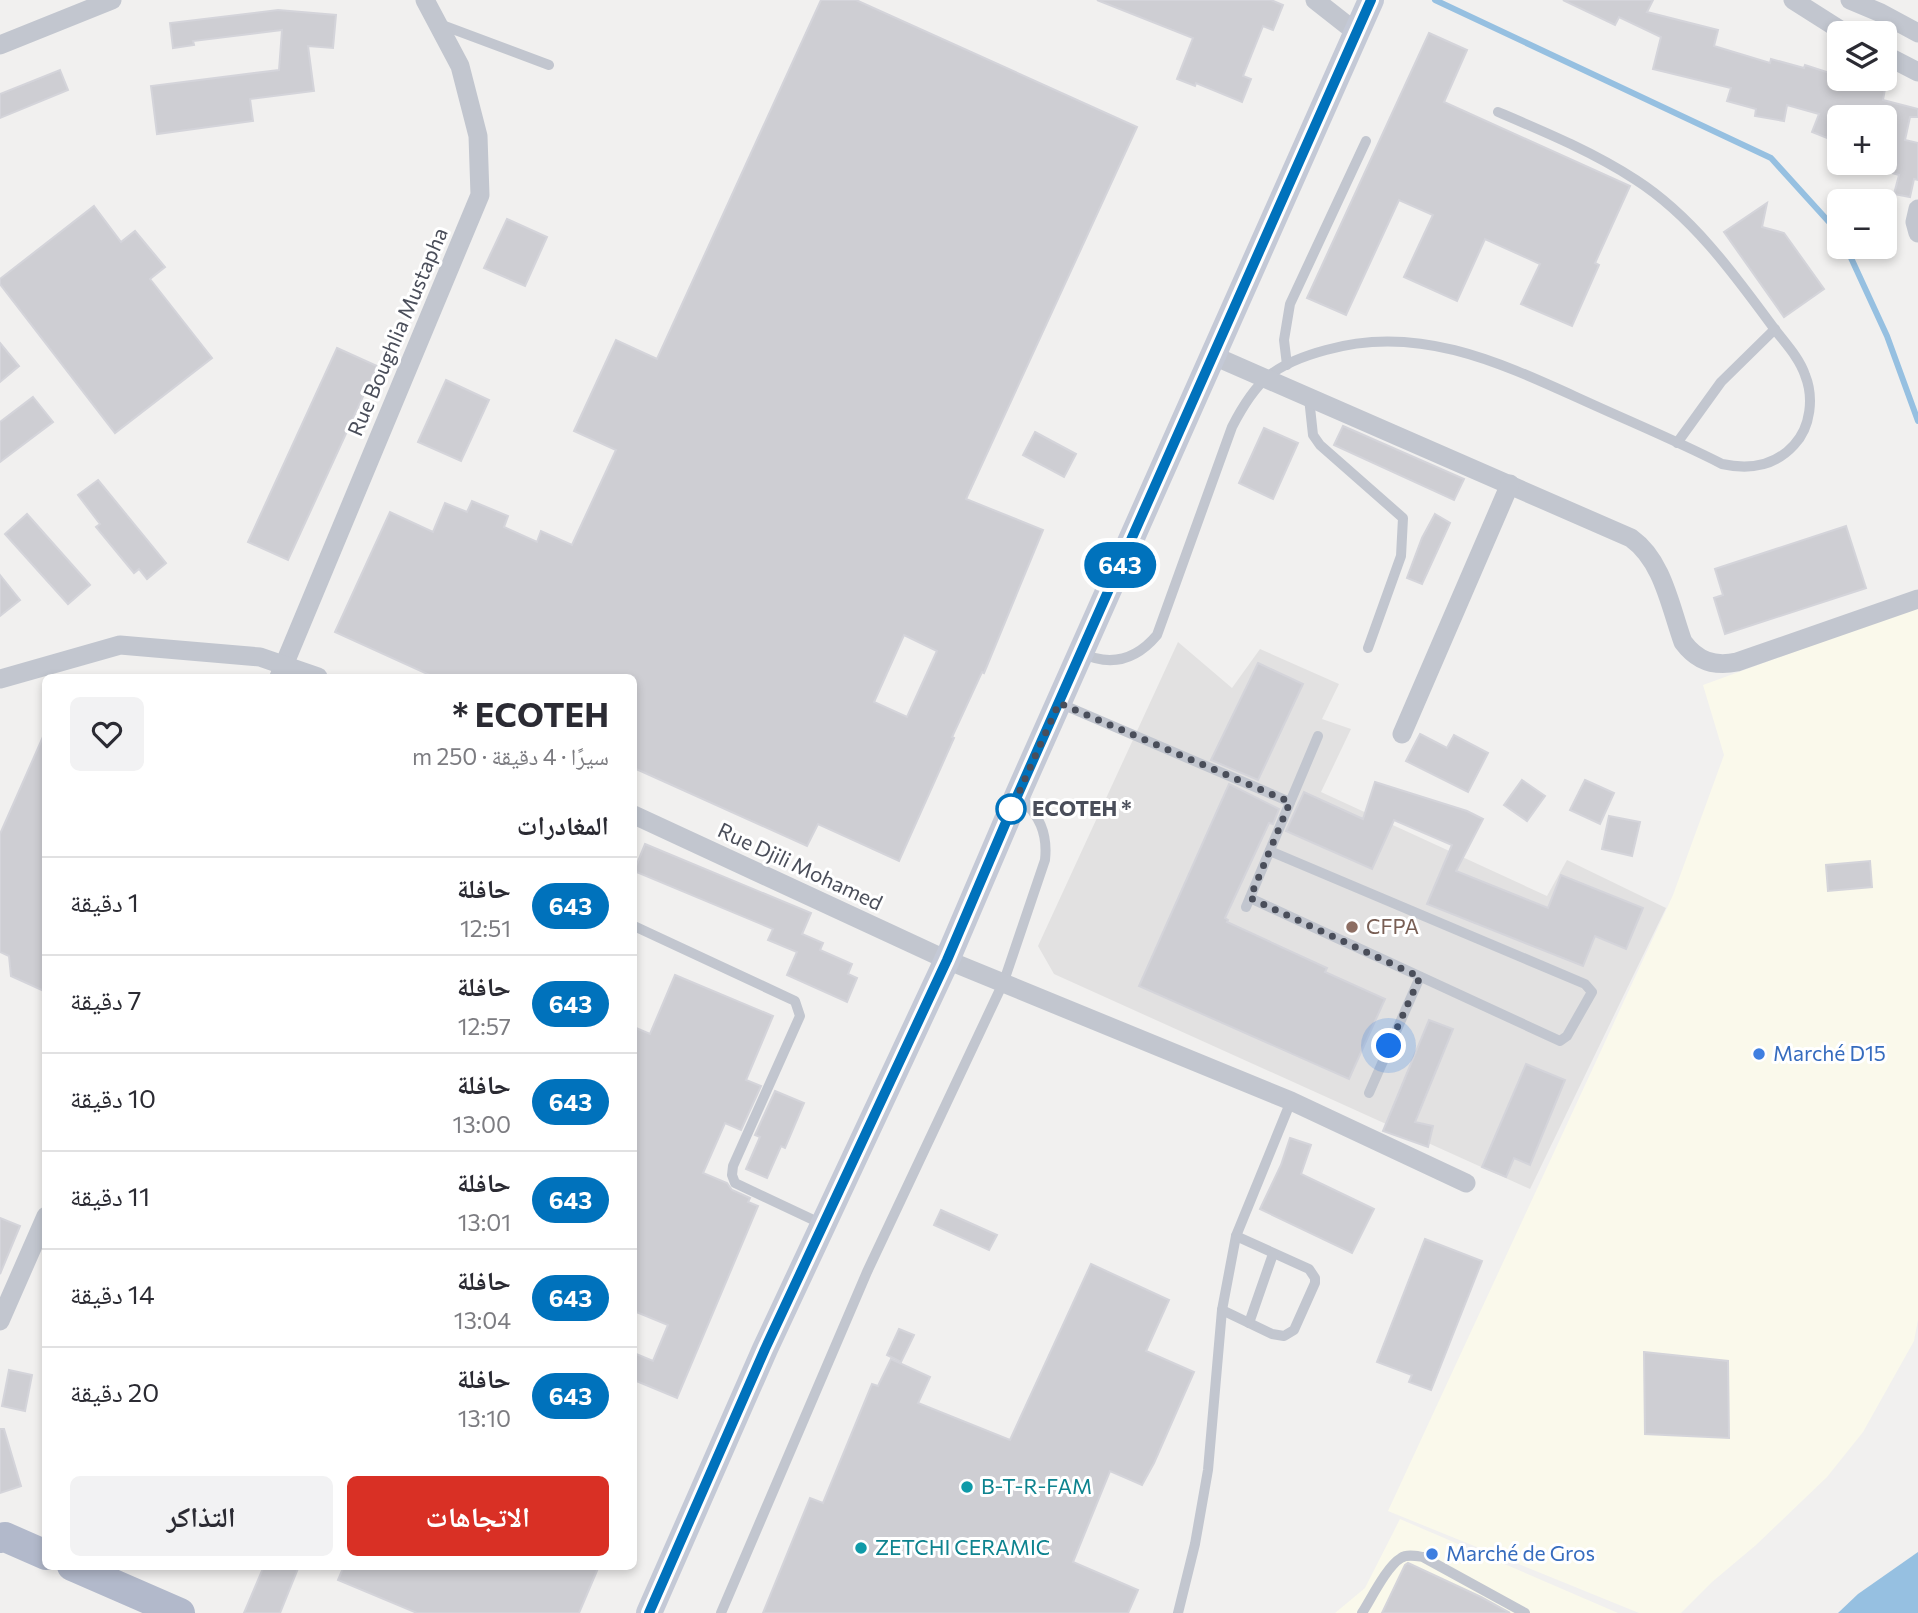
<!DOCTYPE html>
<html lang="ar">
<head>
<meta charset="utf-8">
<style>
	:root { --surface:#fff; --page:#f2f2f3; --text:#2b2b33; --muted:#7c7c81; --line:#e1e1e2; --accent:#d93025 }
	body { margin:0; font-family:Commissioner,"Noto Naskh Arabic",sans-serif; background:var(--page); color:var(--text); direction:rtl; height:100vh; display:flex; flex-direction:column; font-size:26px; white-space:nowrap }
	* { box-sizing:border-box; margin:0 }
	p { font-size:23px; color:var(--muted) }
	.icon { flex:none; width:38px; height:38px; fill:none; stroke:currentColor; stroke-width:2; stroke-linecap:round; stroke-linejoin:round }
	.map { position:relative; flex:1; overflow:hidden; direction:ltr }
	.panel { position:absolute; left:42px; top:674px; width:595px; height:896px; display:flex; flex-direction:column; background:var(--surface); border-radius:10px; box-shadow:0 4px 10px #0003; direction:rtl }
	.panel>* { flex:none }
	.badge { padding:0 14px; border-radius:23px; font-size:24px; line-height:46px }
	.controls { position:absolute; left:1827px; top:21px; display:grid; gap:14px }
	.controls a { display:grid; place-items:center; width:70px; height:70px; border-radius:10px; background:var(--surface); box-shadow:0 4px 10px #0003; font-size:35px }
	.you { position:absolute; width:35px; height:35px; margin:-18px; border:5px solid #fff; border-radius:50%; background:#1a73e8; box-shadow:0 0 0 10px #1a73e833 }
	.map>.badge { position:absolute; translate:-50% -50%; box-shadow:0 0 0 4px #fff }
	h2 { padding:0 28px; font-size:26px; line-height:63px }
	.round { display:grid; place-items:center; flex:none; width:74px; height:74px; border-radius:10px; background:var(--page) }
	.summary { display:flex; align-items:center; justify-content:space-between; height:119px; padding:0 28px }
	h1 { font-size:33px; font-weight:700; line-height:52px }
	.primary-button { display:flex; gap:14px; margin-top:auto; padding:14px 28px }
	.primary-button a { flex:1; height:80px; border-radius:10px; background:var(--accent); color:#fff; font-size:28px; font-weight:700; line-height:80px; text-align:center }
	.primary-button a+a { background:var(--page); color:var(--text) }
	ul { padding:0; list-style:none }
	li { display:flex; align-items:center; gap:21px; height:98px; padding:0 28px; border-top:2px solid var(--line) }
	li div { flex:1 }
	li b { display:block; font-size:26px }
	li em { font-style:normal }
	li .badge { min-width:77px; font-weight:700; text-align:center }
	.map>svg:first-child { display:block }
</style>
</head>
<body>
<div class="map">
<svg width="1918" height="1613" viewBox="0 0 1918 1613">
	<rect width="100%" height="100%" fill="#f1f0ef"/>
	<!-- commercial -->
	<g fill="#faf9eb">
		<polygon points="1918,607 1918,1320 1914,1341 1863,1432 1827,1477 1756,1545 1712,1582 1681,1613 1639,1613 1388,1511 1673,895 1724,755 1703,685"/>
		<polygon points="1400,1519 1618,1613 1335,1613 1365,1588"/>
	</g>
	<!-- education -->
	<polygon fill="#e2e1e1" points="1178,642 1232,688 1260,649 1339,684 1322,719 1351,729 1321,792 1547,896 1567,860 1666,908 1530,1189 1054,974 1038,946"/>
	<!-- water -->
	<polygon fill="#96c0e1" points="1918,1552 1918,1613 1838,1613 1858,1594"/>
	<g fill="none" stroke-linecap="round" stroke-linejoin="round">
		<!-- stream -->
		<g stroke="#96c0e1" stroke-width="6">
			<polyline points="1435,0 1771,158 1839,233"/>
			<polyline points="1846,247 1887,336 1918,421"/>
		</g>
	</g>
	<!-- building -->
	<g fill="#ceced3" stroke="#d4d4da" stroke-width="2" fill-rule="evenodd">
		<path d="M 821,0 L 856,0 L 1137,127 L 966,499 L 1043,530 L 984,673 L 982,672 L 952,737 L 954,738 L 899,861 L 818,824 L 807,846 L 634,768 L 634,677 L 434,677 L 335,632 L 390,512 L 433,532 L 445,503 L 467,512 L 472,501 L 508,516 L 504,527 L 537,542 L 541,531 L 572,545 L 616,450 L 574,431 L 616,340 L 657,359 ZM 904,635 L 937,651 L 907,717 L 874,702 Z"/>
		<polygon points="1097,0 1271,0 1283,5 1273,30 1263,26 1243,76 1251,79 1242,102 1196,83 1195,86 1177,79 1193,38"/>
		<polygon points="1563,0 1653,0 1647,12 1718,30 1714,46 1770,63 1771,59 1804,68 1805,65 1839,76 1839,79 1849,79 1885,89 1883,100 1918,109 1918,117 1910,117 1905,140 1918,143 1918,180 1914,179 1910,197 1894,194 1899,175 1885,171 1885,117 1839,117 1839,126 1832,124 1827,138 1812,132 1819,114 1787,105 1784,121 1755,116 1756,109 1727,101 1731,88 1653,69 1661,37 1619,17 1615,25"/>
		<polygon points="278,10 336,15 333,48 308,46 314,91 250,99 253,121 157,134 151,86 279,70 282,30 193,41 194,45 173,48 170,23"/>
		<polygon points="1429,33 1467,50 1444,102 1630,186 1595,263 1599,265 1572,326 1521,304 1540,264 1485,239 1457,301 1404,277 1433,215 1399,200 1346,315 1307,298"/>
		<polygon points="60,70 68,90 0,118 0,94"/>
		<polygon points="1767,203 1762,227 1784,233 1824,289 1784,317 1724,232"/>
		<polygon points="94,206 121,242 135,231 165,267 150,279 212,358 115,433 0,284 0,279"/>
		<polygon points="507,219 547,237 525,286 484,268"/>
		<polygon points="0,343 19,366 0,382"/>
		<polygon points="337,348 377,366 288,560 248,542"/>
		<polygon points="446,380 489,400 461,461 418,442"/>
		<polygon points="33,397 53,422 0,462 0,422"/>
		<polygon points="1343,426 1464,479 1454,500 1334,445"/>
		<polygon points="1264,428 1298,443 1273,499 1239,483"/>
		<polygon points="1035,432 1076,454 1064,477 1023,455"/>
		<polygon points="98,480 166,563 147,579 139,569 134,573 96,527 100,524 78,495"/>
		<polygon points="27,514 90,585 68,604 5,534"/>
		<polygon points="1435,514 1450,523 1422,584 1407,578 1422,538"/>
		<polygon points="1846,526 1866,588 1725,634 1714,598 1723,595 1715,569"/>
		<polygon points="0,575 20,600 0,616"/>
		<polygon points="1258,663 1303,684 1258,780 1211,760"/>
		<polygon points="46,730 46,992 11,976 9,956 0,952 0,834"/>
		<polygon points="1420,734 1447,748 1454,735 1488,753 1468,792 1406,761"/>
		<polygon points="1522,780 1545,796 1527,821 1504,805"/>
		<polygon points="1585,780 1614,793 1600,824 1570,810"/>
		<polygon points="1375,782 1467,811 1483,819 1456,871 1548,908 1561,875 1643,908 1626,949 1595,936 1583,966 1427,904 1452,845 1394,820 1372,869 1286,831 1304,792 1363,819"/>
		<polygon points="1229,784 1279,809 1273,824 1269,823 1225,918 1228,920 1227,922 1327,968 1325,972 1385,999 1349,1079 1139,986"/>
		<polygon points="1609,816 1640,822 1632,856 1602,849"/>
		<polygon points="645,844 811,913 802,934 823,943 820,950 852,964 848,974 857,978 847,1002 787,975 797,952 768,940 773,929 634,871"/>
		<polygon points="1870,861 1872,887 1828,891 1826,865"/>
		<polygon points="675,975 773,1016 746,1080 761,1086 741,1130 725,1123 703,1173 727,1183 732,1190 750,1198 748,1202 758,1206 677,1398 634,1380 634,1353 653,1361 668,1325 634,1311 634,1027 650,1034"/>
		<polygon points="1429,1020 1453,1029 1415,1122 1433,1126 1428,1147 1383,1131"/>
		<polygon points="1526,1064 1565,1080 1530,1165 1514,1158 1506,1177 1482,1167"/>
		<polygon points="775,1091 804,1103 785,1148 781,1146 767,1178 746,1169 760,1137 755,1135"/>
		<polygon points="1290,1138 1311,1145 1301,1174 1374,1209 1352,1253 1260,1209 1281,1165"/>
		<polygon points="941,1210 997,1235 989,1250 934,1225"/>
		<polygon points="0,1218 20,1226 0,1274"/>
		<polygon points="1425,1239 1482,1261 1431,1390 1409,1382 1412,1375 1377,1362"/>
		<polygon points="1091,1264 1169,1300 1146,1351 1194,1372 1154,1463 1142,1485 1110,1471 1073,1562 1138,1590 1128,1613 763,1613 810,1498 823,1503 872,1384 878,1386 891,1359 930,1377 918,1403 1010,1440"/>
		<polygon points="899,1329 914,1335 901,1362 887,1355"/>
		<polygon points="1644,1352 1728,1361 1729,1438 1645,1434"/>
		<polygon points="9,1370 32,1375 25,1411 2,1406"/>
		<polygon points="0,1429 4,1429 21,1486 0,1493"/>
		<polygon points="1408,1563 1481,1597 1510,1613 1382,1613 1405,1565"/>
		<polygon points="264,1566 299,1566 280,1613 244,1613"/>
		<polygon points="344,1566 599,1566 579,1613 417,1613 338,1580"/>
	</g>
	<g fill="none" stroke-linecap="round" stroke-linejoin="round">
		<!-- lane -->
		<g stroke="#c2c6cf" stroke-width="10">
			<polyline points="442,25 549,65"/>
			<polyline points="1287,365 1284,340 1290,304 1366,141"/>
			<polyline points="1309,398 1313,435 1320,445 1403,518 1401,556 1368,648"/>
			<polyline points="1677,443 1721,382 1775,329"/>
			<path d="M 1081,653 C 1111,667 1136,660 1157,635 L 1232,427 C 1256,380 1274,364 1326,350 C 1423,322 1509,367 1596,406 C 1638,425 1681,443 1722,464 C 1749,470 1775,466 1794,445 C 1811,427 1814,397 1805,375 C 1799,357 1784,342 1773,327 C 1734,274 1692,216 1636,180 C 1593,152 1545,132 1498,112"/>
			<polyline points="1059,703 1290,802"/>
			<polyline points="1250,898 1560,1041 1567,1036 1592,992 1585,984 1270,851"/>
			<polyline points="1246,907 1318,736"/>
			<polyline points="634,926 795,1001 800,1016 733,1166 732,1175 735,1183 822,1224"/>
			<polyline points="1369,1093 1420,977"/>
			<polyline points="1222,1310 1272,1334 1284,1336 1294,1330 1315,1283 1315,1278 1309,1269 1236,1236"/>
			<polyline points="1249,1323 1273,1254"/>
			<path d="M 721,1613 L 867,1272 L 1004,981 L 1045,860 C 1048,833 1039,815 1020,797"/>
			<polyline points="1178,1613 1195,1544 1208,1470 1222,1310 1236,1236 1291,1101"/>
			<path d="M 1362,1613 C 1371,1599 1387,1566 1401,1558 C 1407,1554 1416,1556 1423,1557 L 1525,1613"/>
		</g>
		<!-- street -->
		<g stroke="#c2c6cf" stroke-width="19">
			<polyline points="1315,0 1357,33"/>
			<polyline points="1793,0 1845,33"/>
			<polyline points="1850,0 1881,13 1918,33"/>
			<polyline points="0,45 112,0"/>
			<polyline points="1885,55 1918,72"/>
			<polyline points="1918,209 1915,222 1918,233"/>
			<path d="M 1214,356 L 1631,538 C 1663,561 1670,606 1683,642 C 1697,661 1714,667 1737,662 L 1918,599"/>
			<polyline points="279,677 480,195 478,136 460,66 425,0"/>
			<polyline points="0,679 120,645 260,657 318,677"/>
			<polyline points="1402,734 1510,484"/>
			<polyline points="634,815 947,960 1291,1101 1466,1183"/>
			<polyline points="0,1321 46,1216"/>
		</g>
		<!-- secondary -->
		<polyline stroke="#c4c9d6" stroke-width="26" points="649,1613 765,1349 947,960 1018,794 1371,0"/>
		<!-- primary -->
		<g stroke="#b2b9cb" stroke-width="30">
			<polyline points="0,1538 5,1537 46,1555"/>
			<polyline points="72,1566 180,1613"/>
		</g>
	</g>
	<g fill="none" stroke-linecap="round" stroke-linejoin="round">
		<defs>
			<polyline id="line" points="649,1613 765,1349 947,960 1018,794 1371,0"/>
		</defs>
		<!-- line casing -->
		<use href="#line" stroke="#fff" stroke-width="16"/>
		<!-- line -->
		<use href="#line" stroke="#0072bc" stroke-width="10"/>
		<!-- walk -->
		<polyline stroke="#4a4e5a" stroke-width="7" stroke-dasharray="0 12.6" points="1011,809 1008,817 1059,703 1290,802 1250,898 1420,977 1389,1046"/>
	</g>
	<!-- markers -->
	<circle fill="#fff" stroke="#0072bc" stroke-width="3.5" cx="1011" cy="809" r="14"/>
	<circle fill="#8d6e63" stroke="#fff" stroke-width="2.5" cx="1352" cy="927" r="7"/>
	<g fill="#3f7fe0" stroke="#fff" stroke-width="2.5">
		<circle cx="1759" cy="1054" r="7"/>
		<circle cx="1432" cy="1554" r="7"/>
	</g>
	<g fill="#0f9aa8" stroke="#fff" stroke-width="2.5">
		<circle cx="967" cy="1487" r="7"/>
		<circle cx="861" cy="1548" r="7"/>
	</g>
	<g text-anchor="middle" stroke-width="6" stroke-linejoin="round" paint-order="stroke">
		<!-- street labels -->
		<g font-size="21" fill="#4a4e5a" stroke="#fff">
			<text transform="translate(398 332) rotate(-67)" y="7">Rue Boughlia Mustapha</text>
			<text transform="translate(800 867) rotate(25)" y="7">Rue Djili Mohamed</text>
		</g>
		<!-- stop labels -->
		<g font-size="21" font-weight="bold" fill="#4a4e5a" stroke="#fff" text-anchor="start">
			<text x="1032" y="816">ECOTEH *</text>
		</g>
		<!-- education labels -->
		<g font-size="21" fill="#785e54" stroke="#fff" text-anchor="start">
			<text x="1366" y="934">CFPA</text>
		</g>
		<!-- shop labels -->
		<g font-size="21" fill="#366cbe" stroke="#fff" text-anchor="start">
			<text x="1773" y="1061">Marché D15</text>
			<text x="1446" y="1561">Marché de Gros</text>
		</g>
		<!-- culture labels -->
		<g font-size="21" fill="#0d838f" stroke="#fff" text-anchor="start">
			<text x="981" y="1494">B-T-R-FAM</text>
			<text x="875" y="1555">ZETCHI CERAMIC</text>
		</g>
	</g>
</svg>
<div class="controls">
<a><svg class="icon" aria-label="layers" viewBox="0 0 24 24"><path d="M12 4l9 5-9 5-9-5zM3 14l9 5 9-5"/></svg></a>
<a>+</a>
<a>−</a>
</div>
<div class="you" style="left:1389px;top:1046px"></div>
<b class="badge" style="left:1120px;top:565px;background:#0072bc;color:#fff">643</b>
<section class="panel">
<div class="summary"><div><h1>ECOTEH *</h1><p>سيرًا · 4 دقيقة · 250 m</p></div><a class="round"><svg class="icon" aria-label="heart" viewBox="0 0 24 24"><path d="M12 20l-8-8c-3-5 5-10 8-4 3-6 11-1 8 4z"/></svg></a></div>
<h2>المغادرات</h2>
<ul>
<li><span class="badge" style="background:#0072bc;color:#fff">643</span><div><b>حافلة</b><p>12:51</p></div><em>1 دقيقة</em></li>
<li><span class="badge" style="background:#0072bc;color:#fff">643</span><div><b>حافلة</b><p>12:57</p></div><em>7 دقيقة</em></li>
<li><span class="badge" style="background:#0072bc;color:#fff">643</span><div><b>حافلة</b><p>13:00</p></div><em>10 دقيقة</em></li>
<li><span class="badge" style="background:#0072bc;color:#fff">643</span><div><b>حافلة</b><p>13:01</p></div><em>11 دقيقة</em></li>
<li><span class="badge" style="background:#0072bc;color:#fff">643</span><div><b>حافلة</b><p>13:04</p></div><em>14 دقيقة</em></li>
<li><span class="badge" style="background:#0072bc;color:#fff">643</span><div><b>حافلة</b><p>13:10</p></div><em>20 دقيقة</em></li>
</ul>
<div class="primary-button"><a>الاتجاهات</a><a>التذاكر</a></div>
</section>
</div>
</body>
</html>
